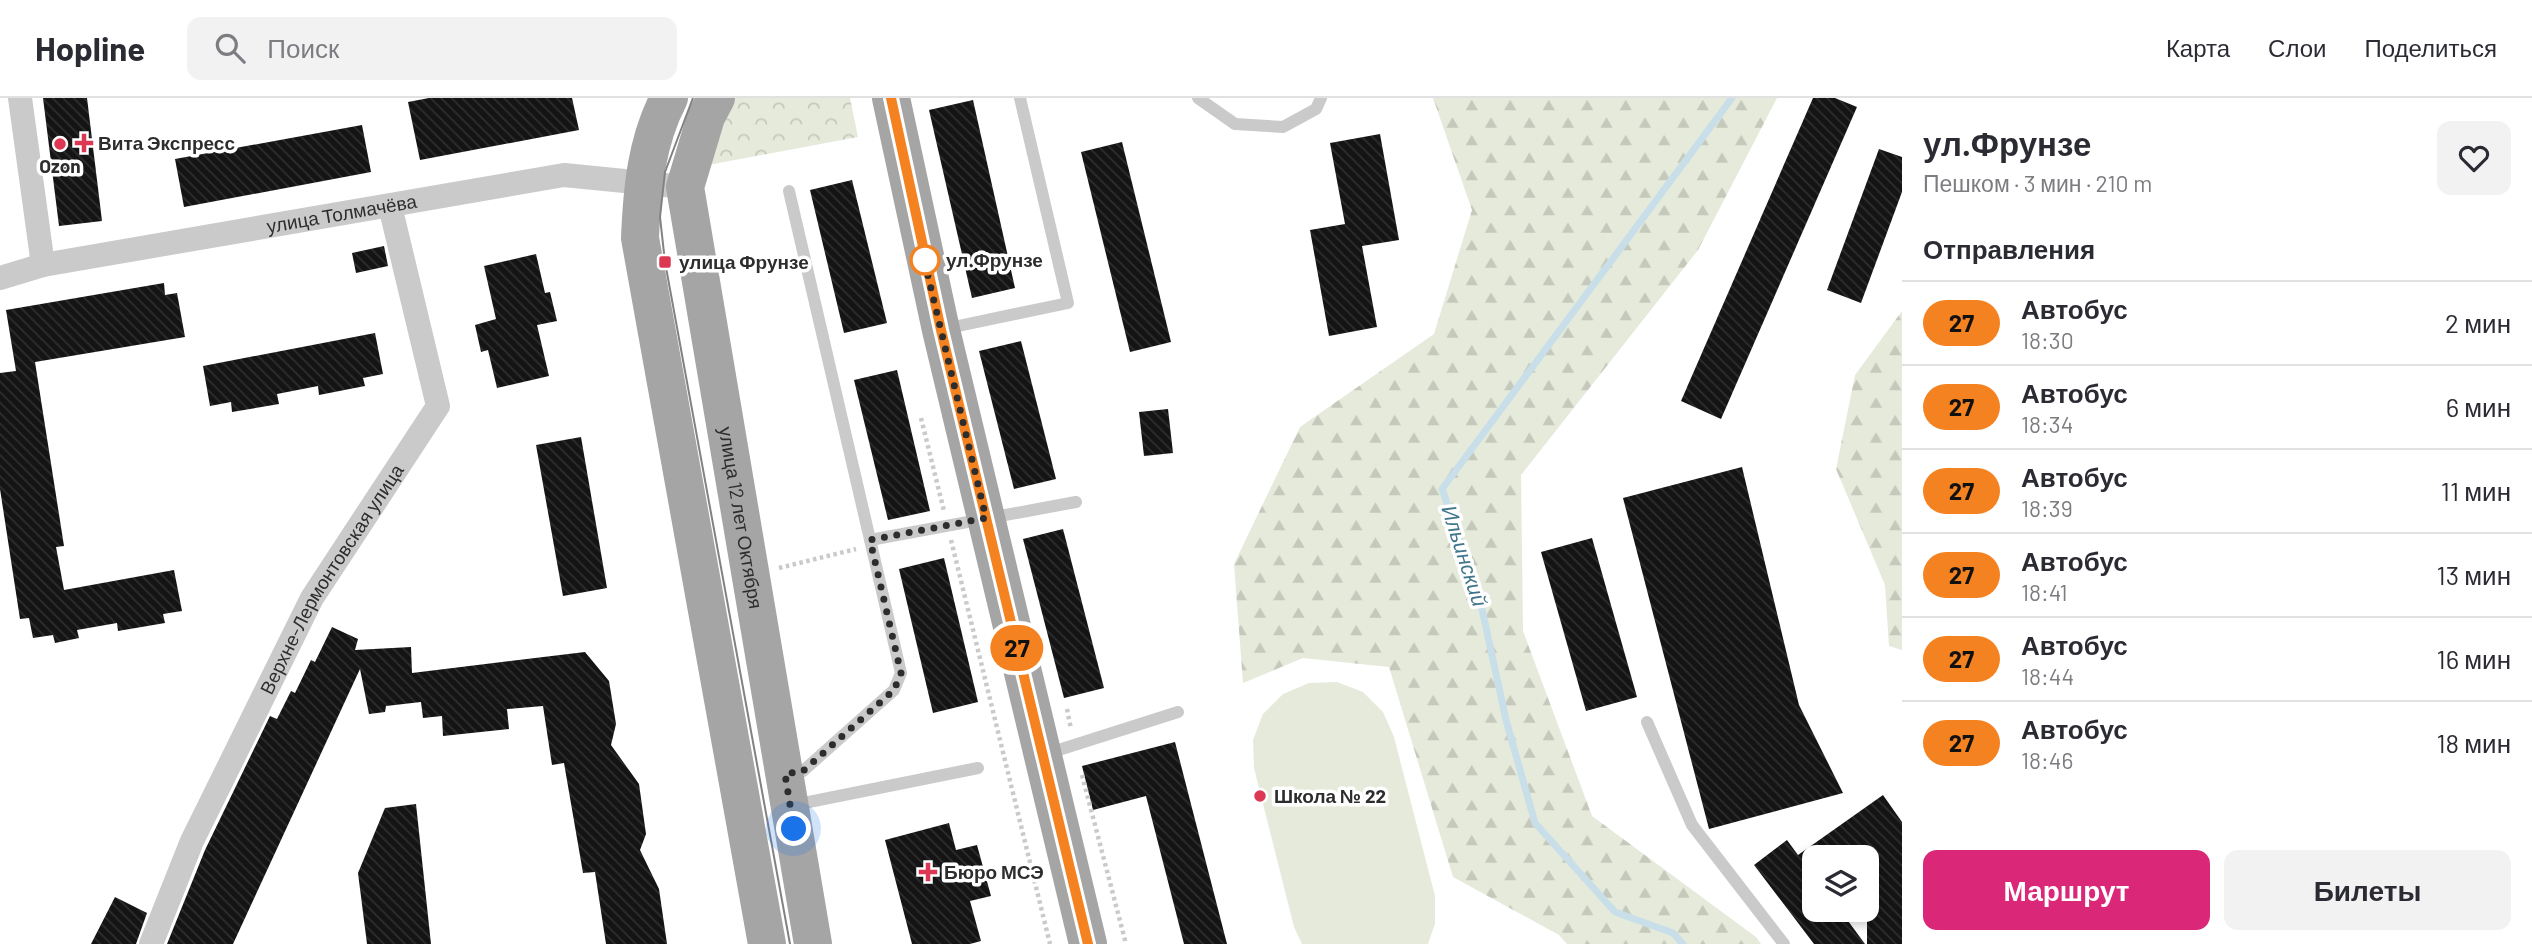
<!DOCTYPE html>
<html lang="ru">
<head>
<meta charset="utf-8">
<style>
	:root { --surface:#fff; --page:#f2f2f3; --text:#2b2b33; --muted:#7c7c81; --line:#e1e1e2; --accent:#db2777 }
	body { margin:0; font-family:Barlow,sans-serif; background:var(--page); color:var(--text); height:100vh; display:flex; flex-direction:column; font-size:26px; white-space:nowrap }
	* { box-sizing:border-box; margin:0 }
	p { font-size:23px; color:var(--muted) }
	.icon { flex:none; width:38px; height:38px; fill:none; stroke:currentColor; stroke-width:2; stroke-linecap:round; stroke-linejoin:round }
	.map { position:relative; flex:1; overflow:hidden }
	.side { display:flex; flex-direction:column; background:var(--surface); width:630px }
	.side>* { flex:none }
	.badge { padding:0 14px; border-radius:23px; font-size:24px; line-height:46px }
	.fabs { position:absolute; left:1802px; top:747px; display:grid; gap:14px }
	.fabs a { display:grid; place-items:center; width:77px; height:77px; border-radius:14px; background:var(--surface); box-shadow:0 4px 10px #0003; font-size:35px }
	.you { position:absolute; width:35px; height:35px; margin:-18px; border:5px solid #fff; border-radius:50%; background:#1a73e8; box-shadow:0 0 0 10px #1a73e833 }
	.map>.badge { position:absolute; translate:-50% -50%; box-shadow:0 0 0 4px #fff }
	h2 { padding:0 21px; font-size:26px; line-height:63px }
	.round { display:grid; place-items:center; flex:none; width:74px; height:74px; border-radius:14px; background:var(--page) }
	.overview { display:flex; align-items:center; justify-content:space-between; height:119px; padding:0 21px }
	h1 { font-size:33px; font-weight:700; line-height:52px }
	.button { display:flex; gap:14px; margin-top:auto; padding:14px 21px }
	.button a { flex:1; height:80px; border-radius:14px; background:var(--accent); color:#fff; font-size:28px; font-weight:700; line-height:80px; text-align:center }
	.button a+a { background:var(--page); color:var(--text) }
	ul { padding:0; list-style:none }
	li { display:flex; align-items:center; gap:21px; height:84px; padding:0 21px; border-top:2px solid var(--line) }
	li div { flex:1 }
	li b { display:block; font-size:26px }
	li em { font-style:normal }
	li .badge { min-width:77px; font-weight:700; text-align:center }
	header { display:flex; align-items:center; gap:42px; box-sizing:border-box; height:98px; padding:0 35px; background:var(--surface); border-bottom:2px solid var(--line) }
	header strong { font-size:33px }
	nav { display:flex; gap:38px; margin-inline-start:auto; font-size:24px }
	.search { width:490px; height:63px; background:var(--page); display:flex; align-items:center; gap:18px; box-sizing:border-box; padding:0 24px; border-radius:14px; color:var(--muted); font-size:26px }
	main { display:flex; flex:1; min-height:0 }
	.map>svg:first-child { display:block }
</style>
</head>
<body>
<header>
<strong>Hopline</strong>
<div class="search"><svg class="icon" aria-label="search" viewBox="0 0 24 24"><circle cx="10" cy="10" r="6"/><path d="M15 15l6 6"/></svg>Поиск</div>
<nav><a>Карта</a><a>Слои</a><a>Поделиться</a></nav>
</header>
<main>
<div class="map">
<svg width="1902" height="846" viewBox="0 0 1902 846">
	<defs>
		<pattern id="forest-firs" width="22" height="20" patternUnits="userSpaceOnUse" patternTransform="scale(1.75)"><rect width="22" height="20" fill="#e5eadb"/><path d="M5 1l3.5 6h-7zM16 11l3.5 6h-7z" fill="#c5c9bc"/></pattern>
		<pattern id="park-crowns" width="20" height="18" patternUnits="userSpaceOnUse" patternTransform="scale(1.75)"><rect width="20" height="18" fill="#e5eadb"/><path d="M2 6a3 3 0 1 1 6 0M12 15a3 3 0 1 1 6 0" fill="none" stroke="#c5c9bc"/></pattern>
		<pattern id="building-back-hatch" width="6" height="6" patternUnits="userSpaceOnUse" patternTransform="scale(1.75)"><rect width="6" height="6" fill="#141414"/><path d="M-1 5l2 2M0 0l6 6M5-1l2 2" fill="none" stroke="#2e2e2e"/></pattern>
	</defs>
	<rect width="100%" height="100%" fill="#fff"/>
	<!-- forest -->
	<g fill="url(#forest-firs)">
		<polygon points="1433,0 1777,0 1698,152 1521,377 1523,533 1592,718 1756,839 1761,846 1567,846 1559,837 1453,779 1389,569 1303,560 1243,585 1234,466 1300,329 1434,236 1472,112"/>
		<polygon points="1902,213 1902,552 1889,548 1885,487 1836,371 1855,277"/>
	</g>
	<!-- park -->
	<polygon fill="url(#park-crowns)" points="713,0 850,0 858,39 676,73"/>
	<!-- pitch -->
	<polygon fill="#e5eadb" points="1337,584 1363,594 1383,614 1394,639 1435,798 1435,826 1428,846 1302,846 1294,829 1254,670 1253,642 1263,616 1283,596 1309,585"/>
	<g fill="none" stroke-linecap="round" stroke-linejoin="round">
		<!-- stream -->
		<polyline stroke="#c8dfe9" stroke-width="7" points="1683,846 1673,835 1615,814 1535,725 1506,622 1477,488 1442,391 1732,0"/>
	</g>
	<!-- building -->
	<g fill="url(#building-back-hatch)">
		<polygon points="43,0 87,0 102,123 59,128"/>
		<polygon points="429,0 572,0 579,32 420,62 408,4"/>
		<polygon points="1813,0 1835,0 1857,9 1721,321 1681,303"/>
		<polygon points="973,2 1015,190 972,200 929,12"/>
		<polygon points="362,27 371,74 184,109 175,61"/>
		<polygon points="1380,36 1399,142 1362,148 1377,229 1329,238 1310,132 1345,126 1330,45"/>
		<polygon points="1122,44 1171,244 1130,254 1081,54"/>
		<polygon points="1879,51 1902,59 1902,94 1861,205 1827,192"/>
		<polygon points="852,82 887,225 844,235 810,92"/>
		<polygon points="384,148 388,168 356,175 352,155"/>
		<polygon points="536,156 545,195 550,194 557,223 537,227 549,278 497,290 488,252 481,254 475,227 496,221 484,168"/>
		<polygon points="164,185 165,197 177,195 185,239 35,264 64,448 56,449 64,492 174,472 182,513 163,516 165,525 118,533 117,525 77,532 79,540 55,545 53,537 33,540 29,520 20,521 0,391 0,275 16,273 6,212"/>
		<polygon points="375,235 383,276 363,280 365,288 319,297 318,288 277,296 279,306 232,314 231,304 210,308 203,268"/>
		<polygon points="1021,243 1056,381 1014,391 979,253"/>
		<polygon points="897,272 930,413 888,422 854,282"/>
		<polygon points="1168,311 1173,355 1144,358 1139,314"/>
		<polygon points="581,339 607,490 563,498 536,347"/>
		<polygon points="1742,369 1799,607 1843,695 1709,731 1623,400"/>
		<polygon points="1063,431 1104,590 1064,600 1023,441"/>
		<polygon points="1592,440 1637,599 1586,613 1541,454"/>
		<polygon points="944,460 978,604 933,615 899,471"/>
		<polygon points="332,529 358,541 355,552 411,549 412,575 585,554 609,583 616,626 611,647 639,686 646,736 640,752 659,791 667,846 606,846 595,774 583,775 564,665 552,667 543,608 507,611 509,631 443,638 442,618 423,620 421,604 386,608 385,614 369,616 360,571 233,846 167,846 205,752 270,618 277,621 291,593 295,595 311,562 315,564"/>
		<polygon points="1175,644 1227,846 1184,846 1146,698 1093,712 1082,668"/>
		<polygon points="1883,697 1902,724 1902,846 1867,846 1867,760 1815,760 1815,812 1840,812 1865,846 1814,846 1754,767 1787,742 1798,757"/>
		<polygon points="416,706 431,846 367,846 358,775 385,710"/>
		<polygon points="949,725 956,752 977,747 991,798 970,803 981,843 970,846 912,846 885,742"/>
		<polygon points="115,799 147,815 136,846 91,846"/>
	</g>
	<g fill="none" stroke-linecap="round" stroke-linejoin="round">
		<!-- path -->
		<g stroke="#cacaca" stroke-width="4.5" stroke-dasharray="3.5 3.5" stroke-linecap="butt">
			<polyline points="921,320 944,413"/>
			<polyline points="951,442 1050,846"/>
			<polyline points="779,470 856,451"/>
			<polyline points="1067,611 1071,631"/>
			<polyline points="1082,677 1126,846"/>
		</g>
		<!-- lane -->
		<g stroke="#cacaca" stroke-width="12">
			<polyline points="1198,0 1235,26 1283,29 1316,11 1321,0"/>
			<polyline points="944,231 1068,205 1020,0"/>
			<polyline points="870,442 1076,404"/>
			<polyline points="1647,624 1692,727 1784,846"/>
			<polyline points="1046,656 1178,614"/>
			<polyline points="788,676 803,673 894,592 901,575 789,93"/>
			<polyline points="794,707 978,670"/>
		</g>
		<!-- street -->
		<g stroke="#cacaca" stroke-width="24">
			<polyline points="20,0 43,167"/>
			<path id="s1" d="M 0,180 L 43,167 L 564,77 L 685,89"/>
			<path id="s2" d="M 151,846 L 192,743 L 312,500 L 438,308 L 390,108"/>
		</g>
		<!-- primary -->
		<g stroke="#a5a5a5" stroke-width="38">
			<path d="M 669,0 C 646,44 642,92 640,140 L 767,846"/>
			<path id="s3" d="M 716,0 L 706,19 L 685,89 L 813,846"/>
			<polyline points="891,0 941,232 1088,846"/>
		</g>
		<!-- tram -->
		<polyline stroke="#828282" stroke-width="2" points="693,0 665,74 660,119 665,164 790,846"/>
	</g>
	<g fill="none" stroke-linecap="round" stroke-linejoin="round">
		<defs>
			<polyline id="line" points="891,0 941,232 1088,846"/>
		</defs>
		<!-- line casing -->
		<use href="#line" stroke="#fff" stroke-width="16"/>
		<!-- line -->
		<use href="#line" stroke="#f58220" stroke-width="10"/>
		<!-- walk -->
		<polyline stroke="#2d2d2d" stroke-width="7" stroke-dasharray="0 12.6" points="794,731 785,676 803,673 894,592 901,575 870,442 986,420 922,153 925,162"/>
	</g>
	<!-- markers -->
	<g fill="#dc3853" stroke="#fff" stroke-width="2.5">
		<path d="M80.5 34.5h7v7h7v7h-7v7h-7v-7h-7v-7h7z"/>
		<circle cx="60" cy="46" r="7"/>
		<rect x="658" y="157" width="14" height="14" rx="3.5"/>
		<circle cx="1260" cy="698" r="7"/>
		<path d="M924.5 763.5h7v7h7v7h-7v7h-7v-7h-7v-7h7z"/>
	</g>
	<circle fill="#fff" stroke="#f58220" stroke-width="3.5" cx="925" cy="162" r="14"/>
	<g text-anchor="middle" stroke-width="7" stroke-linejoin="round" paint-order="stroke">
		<!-- poi labels -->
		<g font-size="19" font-weight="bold" fill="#2d2d2d" stroke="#fff" text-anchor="start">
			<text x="98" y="52">Вита Экспресс</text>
			<text x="60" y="75" text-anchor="middle">Ozon</text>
			<text x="679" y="171">улица Фрунзе</text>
			<text x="1274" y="705">Школа № 22</text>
			<text x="944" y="781">Бюро МСЭ</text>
		</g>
		<!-- street labels -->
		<g font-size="19" fill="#2d2d2d" stroke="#fff">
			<text dy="7" stroke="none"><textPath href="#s1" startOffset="348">улица Толмачёва</textPath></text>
			<text dy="7" stroke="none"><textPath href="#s3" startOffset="430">улица 12 лет Октября</textPath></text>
			<text dy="7" stroke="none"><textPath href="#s2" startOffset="408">Верхне-Лермонтовская улица</textPath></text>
		</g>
		<!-- stop labels -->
		<g font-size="19" font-weight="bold" fill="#2d2d2d" stroke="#fff" text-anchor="start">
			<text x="946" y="169">ул.Фрунзе</text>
		</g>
		<!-- water labels -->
		<g font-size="21" font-style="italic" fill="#40758b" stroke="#fff">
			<text transform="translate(1464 458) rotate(72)" y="7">Ильинский</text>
		</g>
	</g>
</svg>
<div class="fabs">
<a><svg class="icon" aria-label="layers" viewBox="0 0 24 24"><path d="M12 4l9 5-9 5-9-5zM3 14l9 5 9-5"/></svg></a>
</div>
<div class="you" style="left:794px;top:731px"></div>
<b class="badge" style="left:1017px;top:550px;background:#f58220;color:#111">27</b>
</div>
<section class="side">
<div class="overview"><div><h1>ул.Фрунзе</h1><p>Пешком · 3 мин · 210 m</p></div><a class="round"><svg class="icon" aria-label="heart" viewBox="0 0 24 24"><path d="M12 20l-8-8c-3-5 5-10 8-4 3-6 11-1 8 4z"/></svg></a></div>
<h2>Отправления</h2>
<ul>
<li><span class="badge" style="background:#f58220;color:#111">27</span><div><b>Автобус</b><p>18:30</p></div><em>2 мин</em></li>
<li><span class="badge" style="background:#f58220;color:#111">27</span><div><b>Автобус</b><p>18:34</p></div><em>6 мин</em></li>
<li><span class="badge" style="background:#f58220;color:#111">27</span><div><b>Автобус</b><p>18:39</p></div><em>11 мин</em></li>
<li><span class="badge" style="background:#f58220;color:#111">27</span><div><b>Автобус</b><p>18:41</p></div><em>13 мин</em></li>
<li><span class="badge" style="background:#f58220;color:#111">27</span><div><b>Автобус</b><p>18:44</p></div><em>16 мин</em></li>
<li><span class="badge" style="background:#f58220;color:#111">27</span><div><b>Автобус</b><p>18:46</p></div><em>18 мин</em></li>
</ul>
<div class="button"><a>Маршрут</a><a>Билеты</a></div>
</section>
</main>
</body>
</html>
